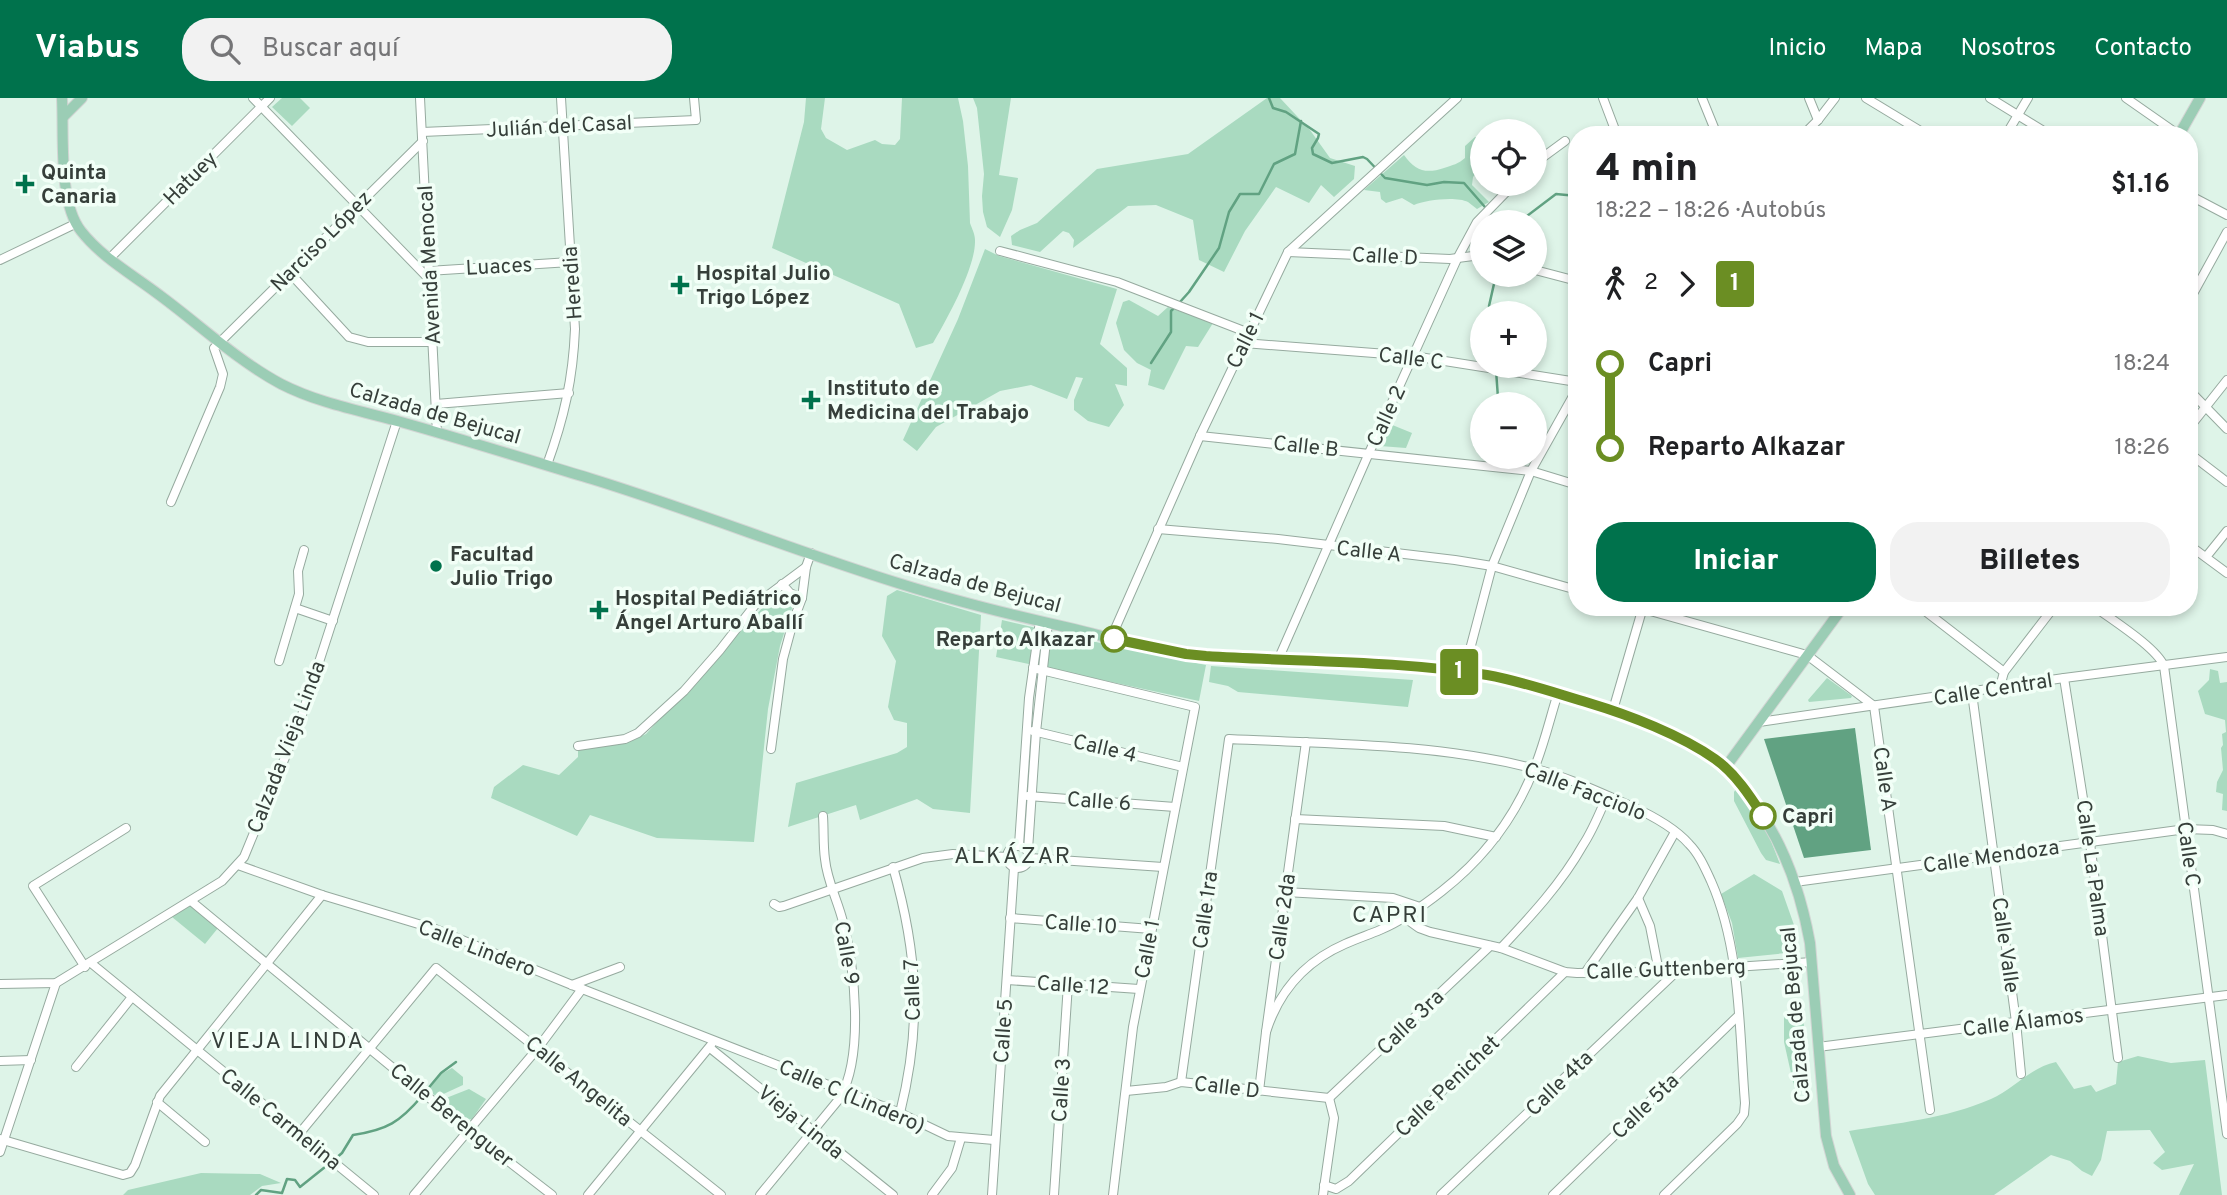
<!DOCTYPE html>
<html lang="es">
<head>
<meta charset="utf-8">
<style>
	:root { --surface:#fff; --page:#f2f2f2; --text:#202124; --muted:#757577; --accent:#00724c }
	body { margin:0; font-family:Overpass,sans-serif; background:var(--page); color:var(--text); height:100vh; display:flex; flex-direction:column; font-size:26px; white-space:nowrap }
	* { box-sizing:border-box; margin:0 }
	p { font-size:23px; color:var(--muted) }
	.icon { flex:none; width:38px; height:38px; fill:none; stroke:currentColor; stroke-width:2; stroke-linecap:round; stroke-linejoin:round }
	.map { position:relative; flex:1; overflow:hidden }
	.sheet { position:absolute; left:1568px; top:28px; width:630px; height:490px; display:flex; flex-direction:column; background:var(--surface); border-radius:28px; box-shadow:0 4px 10px #0003 }
	.sheet>* { flex:none }
	.badge { padding:0 14px; border-radius:5px; font-size:24px; line-height:46px }
	.fabs { position:absolute; left:1470px; top:21px; display:grid; gap:14px }
	.fabs a { display:grid; place-items:center; width:77px; height:77px; border-radius:50%; background:var(--surface); box-shadow:0 4px 10px #0003; font-size:35px }
	.map>.badge { position:absolute; translate:-50% -50%; box-shadow:0 0 0 4px #fff }
	.legs { display:flex; align-items:center; gap:10px; height:77px; padding:0 28px; font-size:23px }
	.legs p { margin-inline-start:auto }
	.headline { display:flex; align-items:center; justify-content:space-between; height:119px; padding:0 28px }
	h1 { font-size:38px; font-weight:800; line-height:52px }
	.action { display:flex; gap:14px; margin-top:auto; padding:14px 28px }
	.action a { flex:1; height:80px; border-radius:28px; background:var(--accent); color:#fff; font-size:28px; font-weight:800; line-height:80px; text-align:center }
	.action a+a { background:var(--page); color:var(--text) }
	ul { padding:0 28px; list-style:none }
	li { display:flex; align-items:center; gap:24px; height:84px; font-size:26px }
	li i { display:grid; place-items:center; width:10px; height:100%; margin:0 9px; background:currentColor }
	li i::after { content:''; width:18px; height:18px; margin:-9px; border:5px solid; border-radius:50%; background:var(--surface) }
	li p { margin-inline-start:auto }
	li:first-child i { background:linear-gradient(#0000 50%,currentColor 0) }
	li:last-child i { background:linear-gradient(currentColor 50%,#0000 0) }
	header { display:flex; align-items:center; gap:42px; box-sizing:border-box; height:98px; padding:0 35px; background:var(--accent); color:#fff }
	header strong { font-size:33px }
	nav { display:flex; gap:38px; margin-inline-start:auto; font-size:24px }
	.search { width:490px; height:63px; background:var(--page); display:flex; align-items:center; gap:18px; box-sizing:border-box; padding:0 24px; border-radius:28px; color:var(--muted); font-size:26px }
	.map>svg:first-child { display:block }
</style>
</head>
<body>
<header>
<strong>Viabus</strong>
<div class="search"><svg class="icon" aria-label="search" viewBox="0 0 24 24"><circle cx="10" cy="10" r="6"/><path d="M15 15l6 6"/></svg>Buscar aquí</div>
<nav><a>Inicio</a><a>Mapa</a><a>Nosotros</a><a>Contacto</a></nav>
</header>
<div class="map">
<svg width="2227" height="1097" viewBox="0 0 2227 1097">
	<rect width="100%" height="100%" fill="#def4e8"/>
	<!-- green -->
	<g fill="#a9dac0">
		<polygon points="282,0 300,0 310,10 292,28 272,9"/>
		<path d="M 806,0 L 825,0 L 821,31 L 826,40 L 847,52 L 875,42 L 882,46 L 895,47 L 900,41 L 902,0 L 958,0 L 963,23 L 968,68 L 970,125 C 972,131 975,136 975,142 C 976,169 947,221 933,245 L 916,250 L 899,206 L 772,150 L 804,24 Z"/>
		<polygon points="973,0 1011,0 999,77 1018,80 1012,112 1000,139 987,129 983,114 982,98 984,76 977,10"/>
		<polygon points="1267,0 1280,0 1310,32 1330,60 1355,68 1354,81 1334,99 1321,87 1309,105 1276,89 1245,133 1224,174 1199,162 1193,122 1156,107 1128,108 1073,150 1074,142 1069,135 1063,133 1040,154 1012,147 1011,138 1020,132 1037,125 1097,71 1188,56"/>
		<path d="M 1475,39 L 1482,39 L 1482,68 L 1473,79 L 1472,87 L 1489,104 L 1477,111 C 1474,109 1471,106 1468,104 C 1456,98 1425,102 1414,107 L 1402,100 L 1386,105 L 1381,101 L 1380,94 L 1364,92 L 1404,57 C 1415,73 1426,76 1444,70 C 1453,67 1458,66 1465,60 L 1465,48 Z"/>
		<polygon points="985,151 999,158 1117,191 1100,246 1127,270 1127,288 1115,286 1124,307 1109,329 1088,323 1074,312 1074,302 1083,280 1076,279 1067,301 1031,287 1000,293 936,329 917,353 903,342 958,221"/>
		<polygon points="1129,202 1158,218 1168,209 1213,225 1198,249 1186,248 1164,292 1148,287 1151,272 1137,265 1124,252 1116,225 1123,204"/>
		<polygon points="1390,326 1412,335 1406,350 1380,348"/>
		<polygon points="897,492 981,517 970,715 933,711 917,701 860,722 856,707 788,729 796,685 897,655 907,649 907,625 894,622 888,609 896,563 882,538 887,498"/>
		<polygon points="777,494 795,501 780,548 768,611 754,744 657,740 590,717 577,738 491,700 494,689 523,667 559,677 578,659 578,648 629,644 646,636"/>
		<polygon points="1002,522 1113,548 1206,567 1199,603 996,559"/>
		<polygon points="1211,568 1413,582 1408,609 1238,594 1228,588 1209,584"/>
		<polygon points="2210,571 2218,573 2220,585 2227,584 2227,713 2222,712 2223,696 2216,694 2217,684 2223,672 2221,650 2223,647 2222,636 2226,634 2225,622 2205,616 2198,593 2209,582"/>
		<polygon points="1827,580 1852,598 1851,600 1809,604 1808,602"/>
		<path d="M 1736,691 C 1759,709 1770,740 1780,766 L 1766,762 L 1761,755 L 1734,703 L 1734,694 Z"/>
		<polygon points="1754,776 1782,793 1794,827 1796,854 1738,860 1732,825 1721,796"/>
		<polygon points="190,806 218,830 205,846 172,819"/>
		<polygon points="1803,916 1809,992 1795,993 1784,944 1784,918"/>
		<path d="M 2138,958 L 2171,965 L 2205,962 L 2222,1097 L 2179,1097 L 2194,1066 L 2162,1072 L 2153,1065 L 2165,1054 L 2150,1032 L 2107,1033 L 2101,1062 L 2092,1078 L 2082,1073 L 2070,1063 L 2051,1057 L 1994,1097 L 1875,1097 L 1868,1086 L 1849,1033 C 1897,1025 1945,1021 1991,1001 C 2014,991 2031,969 2056,964 L 2074,991 L 2091,987 L 2096,994 L 2116,986 L 2118,964 Z"/>
		<polygon points="452,970 463,979 463,987 437,999 428,992 441,976"/>
		<polygon points="469,991 486,1001 472,1021 466,1022 441,1002"/>
		<polygon points="201,1075 260,1076 281,1085 262,1088 250,1097 123,1097 128,1092"/>
	</g>
	<!-- water -->
	<polygon fill="#61a282" points="1855,630 1871,752 1804,760 1764,641"/>
	<g fill="none" stroke-linecap="round" stroke-linejoin="round">
		<!-- stream -->
		<g stroke="#61a282" stroke-width="2.5">
			<polyline points="1269,0 1273,10 1286,14 1319,36 1318,40 1312,50 1313,56 1332,65 1363,59 1367,61 1385,80 1427,87 1444,84 1464,85 1498,124"/>
			<polyline points="1519,124 1556,96 1577,98"/>
			<polyline points="1180,204 1189,194 1219,150 1229,114 1240,96 1259,96 1274,66 1295,56 1301,23"/>
			<polyline points="1490,215 1489,208 1496,177"/>
			<polyline points="1151,265 1171,234 1171,213 1175,209"/>
			<polyline points="1495,306 1498,300 1496,272"/>
			<polyline points="1496,361 1496,359"/>
			<polyline points="426,993 441,975 456,964"/>
			<path d="M 335,1061 L 342,1055 L 353,1037 C 387,1032 400,1024 422,998"/>
			<polyline points="256,1097 261,1092 282,1095 287,1081 295,1082 300,1089 330,1065"/>
		</g>
		<defs>
			<g id="minor">
				<polyline points="253,0 429,181"/>
				<polyline points="420,0 437,335"/>
				<polyline points="1603,0 1617,37"/>
				<polyline points="1702,0 1717,37"/>
				<polyline points="1809,0 1818,22"/>
				<polyline points="1866,0 1927,37"/>
				<polyline points="1990,0 2050,37"/>
				<polyline points="2126,0 2179,37"/>
				<polyline points="422,34 696,22 694,0"/>
				<polyline points="1803,37 1818,22 1835,0"/>
				<polyline points="2006,37 2028,0"/>
				<polyline points="1535,65 1565,43"/>
				<polyline points="2189,97 2227,117"/>
				<polyline points="1000,153 1117,184 1249,235"/>
				<polyline points="1288,154 1450,161 1473,158 1482,159"/>
				<polyline points="110,160 270,0"/>
				<polyline points="0,162 75,126"/>
				<polyline points="1535,172 1577,183"/>
				<polyline points="428,173 570,164"/>
				<polyline points="289,174 349,239 368,244 432,244"/>
				<polyline points="2189,203 2227,134"/>
				<polyline points="1244,245 1413,258 1577,284"/>
				<polyline points="2189,292 2227,331"/>
				<polyline points="436,306 569,295"/>
				<polyline points="2189,330 2227,282"/>
				<polyline points="1200,338 1531,373 1577,387"/>
				<polyline points="2189,355 2227,384"/>
				<path d="M 547,367 C 564,320 573,281 575,231 L 561,0"/>
				<polyline points="171,404 220,289 223,276 214,250 423,43"/>
				<polyline points="1158,431 1278,441 1455,462 1492,468 1577,492"/>
				<polyline points="2189,447 2227,475"/>
				<polyline points="2206,459 2227,433"/>
				<polyline points="782,486 790,495 802,500"/>
				<polyline points="1636,509 1807,557 1874,608 1930,1012"/>
				<polyline points="1920,509 2004,574 2000,589"/>
				<path d="M 2095,509 C 2112,522 2156,549 2164,568 L 2227,1036"/>
				<polyline points="295,510 333,523"/>
				<polyline points="1111,540 1200,338 1288,154 1457,0"/>
				<polyline points="1278,562 1369,355 1457,161 1477,124 1514,86"/>
				<polyline points="279,563 299,496 298,473 304,452"/>
				<polyline points="1033,570 1195,609 1133,929 1113,1097"/>
				<polyline points="1464,574 1492,468 1531,373 1577,291"/>
				<polyline points="2004,574 2054,509"/>
				<polyline points="2064,580 2090,745 2118,960"/>
				<polyline points="1972,595 2016,924 2021,976"/>
				<polyline points="1613,612 1643,509"/>
				<polyline points="1759,624 2064,580 2227,559"/>
				<polyline points="1033,633 1183,669"/>
				<polyline points="578,648 625,641 638,635 684,593 720,552 755,507 806,469"/>
				<polyline points="771,651 783,561 793,524 802,500 806,469 811,455"/>
				<polyline points="1028,698 1175,709"/>
				<polyline points="1295,721 1444,728 1496,739"/>
				<polyline points="1019,747 1029,600 1040,523"/>
				<circle cx="1018" cy="759" r="11"/>
				<polyline points="1028,752 1036,634 1048,525"/>
				<polyline points="1030,760 1163,769"/>
				<polyline points="238,767 322,797 435,831 572,887 900,1015 948,1038 994,1042"/>
				<path d="M 893,769 C 918,856 922,927 900,1015"/>
				<polyline points="1795,784 2186,731 2213,732 2227,736"/>
				<polyline points="1285,794 1393,800 1420,809"/>
				<polyline points="1638,800 1650,828 1659,874"/>
				<polyline points="191,803 468,1032 552,1097"/>
				<polyline points="774,806 779,809 784,808 923,760 953,756 1007,759"/>
				<polyline points="1010,820 1151,831"/>
				<polyline points="1405,820 1419,830 1430,834 1501,850 1565,874 1577,875 1659,874 1812,864"/>
				<path d="M 1501,850 C 1531,818 1561,786 1583,747 C 1593,732 1600,714 1607,698"/>
				<polyline points="91,865 374,1097"/>
				<polyline points="85,869 33,788 126,730"/>
				<polyline points="1585,875 1638,800 1675,734"/>
				<polyline points="1007,882 1139,891"/>
				<polyline points="0,886 56,885 222,783 244,759 300,623 397,323"/>
				<polyline points="572,887 620,869"/>
				<path d="M 1266,934 C 1279,893 1306,863 1345,846 C 1356,841 1368,837 1380,832 C 1403,822 1423,808 1442,793 C 1483,761 1515,719 1534,671 C 1544,647 1550,620 1558,595"/>
				<polyline points="1818,949 2227,897"/>
				<polyline points="710,950 893,1097"/>
				<polyline points="0,963 31,962"/>
				<polyline points="76,969 132,899"/>
				<path d="M 1181,984 L 1229,641 C 1331,646 1433,645 1532,670 C 1565,678 1599,694 1631,708 C 1651,717 1674,729 1689,746 C 1699,756 1705,770 1711,783 C 1741,851 1739,931 1745,1005 L 1744,1016 L 1737,1026 L 1664,1097"/>
				<polyline points="1126,993 1166,989 1181,984 1329,1000"/>
				<polyline points="1259,993 1266,934 1306,644"/>
				<polyline points="1329,1000 1490,848"/>
				<polyline points="157,1004 205,1044"/>
				<polyline points="299,1036 436,870 721,1097"/>
				<polyline points="0,1041 123,1077 130,1075 135,1067 160,998 322,797"/>
				<polyline points="0,1054 56,885"/>
				<polyline points="1324,1087 1336,1091 1349,1083 1565,874"/>
				<polyline points="414,1097 538,950 582,891"/>
				<polyline points="588,1097 711,947"/>
				<path d="M 760,1097 L 840,1000 C 864,957 855,871 843,824 C 838,803 827,783 825,761 C 823,747 824,732 823,718"/>
				<polyline points="932,1097 952,1070 961,1040"/>
				<polyline points="992,1097 1014,770"/>
				<polyline points="1054,1097 1068,886"/>
				<polyline points="1323,1097 1334,1020 1329,1000"/>
				<polyline points="1441,1097 1677,873"/>
				<polyline points="1553,1097 1738,918"/>
			</g>
			<g id="major">
				<path d="M 62,0 C 64,38 58,104 81,133 C 102,160 135,178 162,199 C 201,228 238,263 281,286 C 318,305 361,313 401,324 C 465,342 529,362 592,381 C 696,413 797,454 901,486 C 958,504 1016,518 1074,531 C 1111,540 1149,551 1186,556 C 1252,566 1320,562 1386,566 C 1480,571 1575,593 1660,632 C 1679,641 1699,649 1716,662 C 1727,670 1736,681 1744,692 C 1780,735 1800,790 1810,845 L 1826,1038 L 1834,1068 L 1850,1097"/>
				<polyline points="63,19 82,0"/>
				<polyline points="2179,37 2200,0"/>
				<polyline points="1725,670 1843,509"/>
			</g>
		</defs>
		<!-- minor casing -->
		<use href="#minor" stroke="#96aa9f" stroke-width="10"/>
		<!-- major casing -->
		<use href="#major" stroke="#d3d5d4" stroke-width="12"/>
		<!-- minor -->
		<use href="#minor" stroke="#fff" stroke-width="8"/>
		<!-- major -->
		<use href="#major" stroke="#9bcdb5" stroke-width="10"/>
	</g>
	<g fill="none" stroke-linecap="round" stroke-linejoin="round">
		<defs>
			<path id="line-1" d="M 1114,541 L 1186,556 L 1206,558 C 1299,564 1394,562 1487,577 C 1521,583 1555,595 1589,605 C 1629,617 1681,637 1715,661 C 1735,675 1750,698 1763,718"/>
		</defs>
		<!-- line-1 casing -->
		<use href="#line-1" stroke="#fff" stroke-width="16"/>
		<!-- line-1 -->
		<use href="#line-1" stroke="#6b8e23" stroke-width="10"/>
	</g>
	<!-- markers -->
	<g fill="#00724c" stroke="#f2fff7" stroke-width="2.5">
		<path d="M21.5 75.5h7v7h7v7h-7v7h-7v-7h-7v-7h7z"/>
		<path d="M676.5 176.5h7v7h7v7h-7v7h-7v-7h-7v-7h7z"/>
		<path d="M807.5 291.5h7v7h7v7h-7v7h-7v-7h-7v-7h7z"/>
		<circle cx="436" cy="468" r="7"/>
		<path d="M595.5 501.5h7v7h7v7h-7v7h-7v-7h-7v-7h7z"/>
	</g>
	<g fill="#fff" stroke="#6b8e23" stroke-width="3.5">
		<circle cx="1114" cy="541" r="12"/>
		<circle cx="1763" cy="718" r="12"/>
	</g>
	<g text-anchor="middle" stroke-width="7" stroke-linejoin="round" paint-order="stroke">
		<!-- street labels -->
		<g font-size="21" fill="#363f3a" stroke="#f2fff7">
			<text transform="translate(559 28) rotate(-3)" y="7">Julián del Casal</text>
			<text transform="translate(190 80) rotate(-45)" y="7">Hatuey</text>
			<text transform="translate(321 143) rotate(-45)" y="7">Narciso López</text>
			<text transform="translate(1385 158) rotate(3)" y="7">Calle D</text>
			<text transform="translate(429 167) rotate(-93)" y="7">Avenida Menocal</text>
			<text transform="translate(499 168) rotate(-3)" y="7">Luaces</text>
			<text transform="translate(572 185) rotate(-94)" y="7">Heredia</text>
			<text transform="translate(1245 242) rotate(-64)" y="7">Calle 1</text>
			<text transform="translate(1411 260) rotate(7)" y="7">Calle C</text>
			<text transform="translate(435 315) rotate(16)" y="7">Calzada de Bejucal</text>
			<text transform="translate(1386 318) rotate(-65)" y="7">Calle 2</text>
			<text transform="translate(1306 348) rotate(6)" y="7">Calle B</text>
			<text transform="translate(1369 453) rotate(6)" y="7">Calle A</text>
			<text transform="translate(975 485) rotate(15)" y="7">Calzada de Bejucal</text>
			<text transform="translate(1993 591) rotate(-9)" y="7">Calle Central</text>
			<text transform="translate(286 649) rotate(-69)" y="7">Calzada Vieja Linda</text>
			<text transform="translate(1105 650) rotate(13)" y="7">Calle 4</text>
			<text transform="translate(1885 681) rotate(82)" y="7">Calle A</text>
			<text transform="translate(1585 693) rotate(21)" y="7">Calle Facciolo</text>
			<text transform="translate(1099 703) rotate(4)" y="7">Calle 6</text>
			<text transform="translate(2189 756) rotate(82)" y="7">Calle C</text>
			<text transform="translate(1991 758) rotate(-8)" y="7">Calle Mendoza</text>
			<text transform="translate(2093 770) rotate(82)" y="7">Calle La Palma</text>
			<text transform="translate(1205 812) rotate(-82)" y="7">Calle 1ra</text>
			<text transform="translate(1282 819) rotate(-82)" y="7">Calle 2da</text>
			<text transform="translate(1081 826) rotate(4)" y="7">Calle 10</text>
			<text transform="translate(2006 847) rotate(82)" y="7">Calle Valle</text>
			<text transform="translate(477 850) rotate(21)" y="7">Calle Lindero</text>
			<text transform="translate(1147 851) rotate(-79)" y="7">Calle 1</text>
			<text transform="translate(847 855) rotate(80)" y="7">Calle 9</text>
			<text transform="translate(1666 871) rotate(-2)" y="7">Calle Guttenberg</text>
			<text transform="translate(1073 887) rotate(4)" y="7">Calle 12</text>
			<text transform="translate(912 892) rotate(-92)" y="7">Calle 7</text>
			<text transform="translate(1795 917) rotate(-95)" y="7">Calzada de Bejucal</text>
			<text transform="translate(1410 924) rotate(-44)" y="7">Calle 3ra</text>
			<text transform="translate(2023 924) rotate(-7)" y="7">Calle Álamos</text>
			<text transform="translate(1003 933) rotate(-86)" y="7">Calle 5</text>
			<text transform="translate(579 983) rotate(39)" y="7">Calle Angelita</text>
			<text transform="translate(1559 985) rotate(-44)" y="7">Calle 4ta</text>
			<text transform="translate(1447 988) rotate(-44)" y="7">Calle Penichet</text>
			<text transform="translate(1227 989) rotate(7)" y="7">Calle D</text>
			<text transform="translate(1061 992) rotate(-86)" y="7">Calle 3</text>
			<text transform="translate(852 998) rotate(23)" y="7">Calle C (Lindero)</text>
			<text transform="translate(1645 1008) rotate(-44)" y="7">Calle 5ta</text>
			<text transform="translate(452 1017) rotate(39)" y="7">Calle Berenguer</text>
			<text transform="translate(281 1021) rotate(39)" y="7">Calle Carmelina</text>
			<text transform="translate(801 1024) rotate(39)" y="7">Vieja Linda</text>
		</g>
		<!-- poi labels -->
		<g font-size="21" font-weight="bold" fill="#363f3a" stroke="#f2fff7" text-anchor="start">
			<text x="41" y="81">Quinta<tspan x="41" dy="24">Canaria</tspan></text>
			<text x="696" y="182">Hospital Julio<tspan x="696" dy="24">Trigo López</tspan></text>
			<text x="827" y="297">Instituto de<tspan x="827" dy="24">Medicina del Trabajo</tspan></text>
			<text x="450" y="463">Facultad<tspan x="450" dy="24">Julio Trigo</tspan></text>
			<text x="615" y="507">Hospital Pediátrico<tspan x="615" dy="24">Ángel Arturo Aballí</tspan></text>
		</g>
		<!-- stop labels -->
		<g font-size="21" font-weight="bold" fill="#363f3a" stroke="#f2fff7" text-anchor="end">
			<text x="1095" y="548">Reparto Alkazar</text>
			<text x="1782" y="725" text-anchor="start">Capri</text>
		</g>
		<!-- neighbourhood labels -->
		<g font-size="23" letter-spacing="2" fill="#363f3a" stroke="#f2fff7">
			<text x="1013" y="765">ALKÁZAR</text>
			<text x="1390" y="824">CAPRI</text>
			<text x="288" y="950">VIEJA LINDA</text>
		</g>
	</g>
</svg>
<div class="fabs">
<a><svg class="icon" aria-label="locate" viewBox="0 0 24 24"><circle cx="12" cy="12" r="6"/><path d="M12 2v4M12 18v4M2 12h4M18 12h4"/></svg></a>
<a><svg class="icon" aria-label="layers" viewBox="0 0 24 24"><path d="M12 4l9 5-9 5-9-5zM3 14l9 5 9-5"/></svg></a>
<a>+</a>
<a>−</a>
</div>
<b class="badge" style="left:1459px;top:574px;background:#6b8e23;color:#fff">1</b>
<section class="sheet">
<div class="headline"><div><h1>4 min</h1><p>18:22 – 18:26 · Autobús</p></div><b>$1.16</b></div>
<div class="legs"><svg class="icon" aria-label="walk" viewBox="0 0 24 24"><circle cx="13" cy="4" r="2"/><path d="M13 8l-2 6 4 7M11 14l-3 7M7 12l3-4h3l4 4"/></svg>2<svg class="icon" aria-label="forward" viewBox="0 0 24 24"><path d="M9 5l7 7-7 7"/></svg><b class="badge" style="background:#6b8e23;color:#fff">1</b></div>
<ul>
<li><i style="color:#6b8e23"></i><b>Capri</b><p>18:24</p></li>
<li><i style="color:#6b8e23"></i><b>Reparto Alkazar</b><p>18:26</p></li>
</ul>
<div class="action"><a>Iniciar</a><a>Billetes</a></div>
</section>
</div>
</body>
</html>
